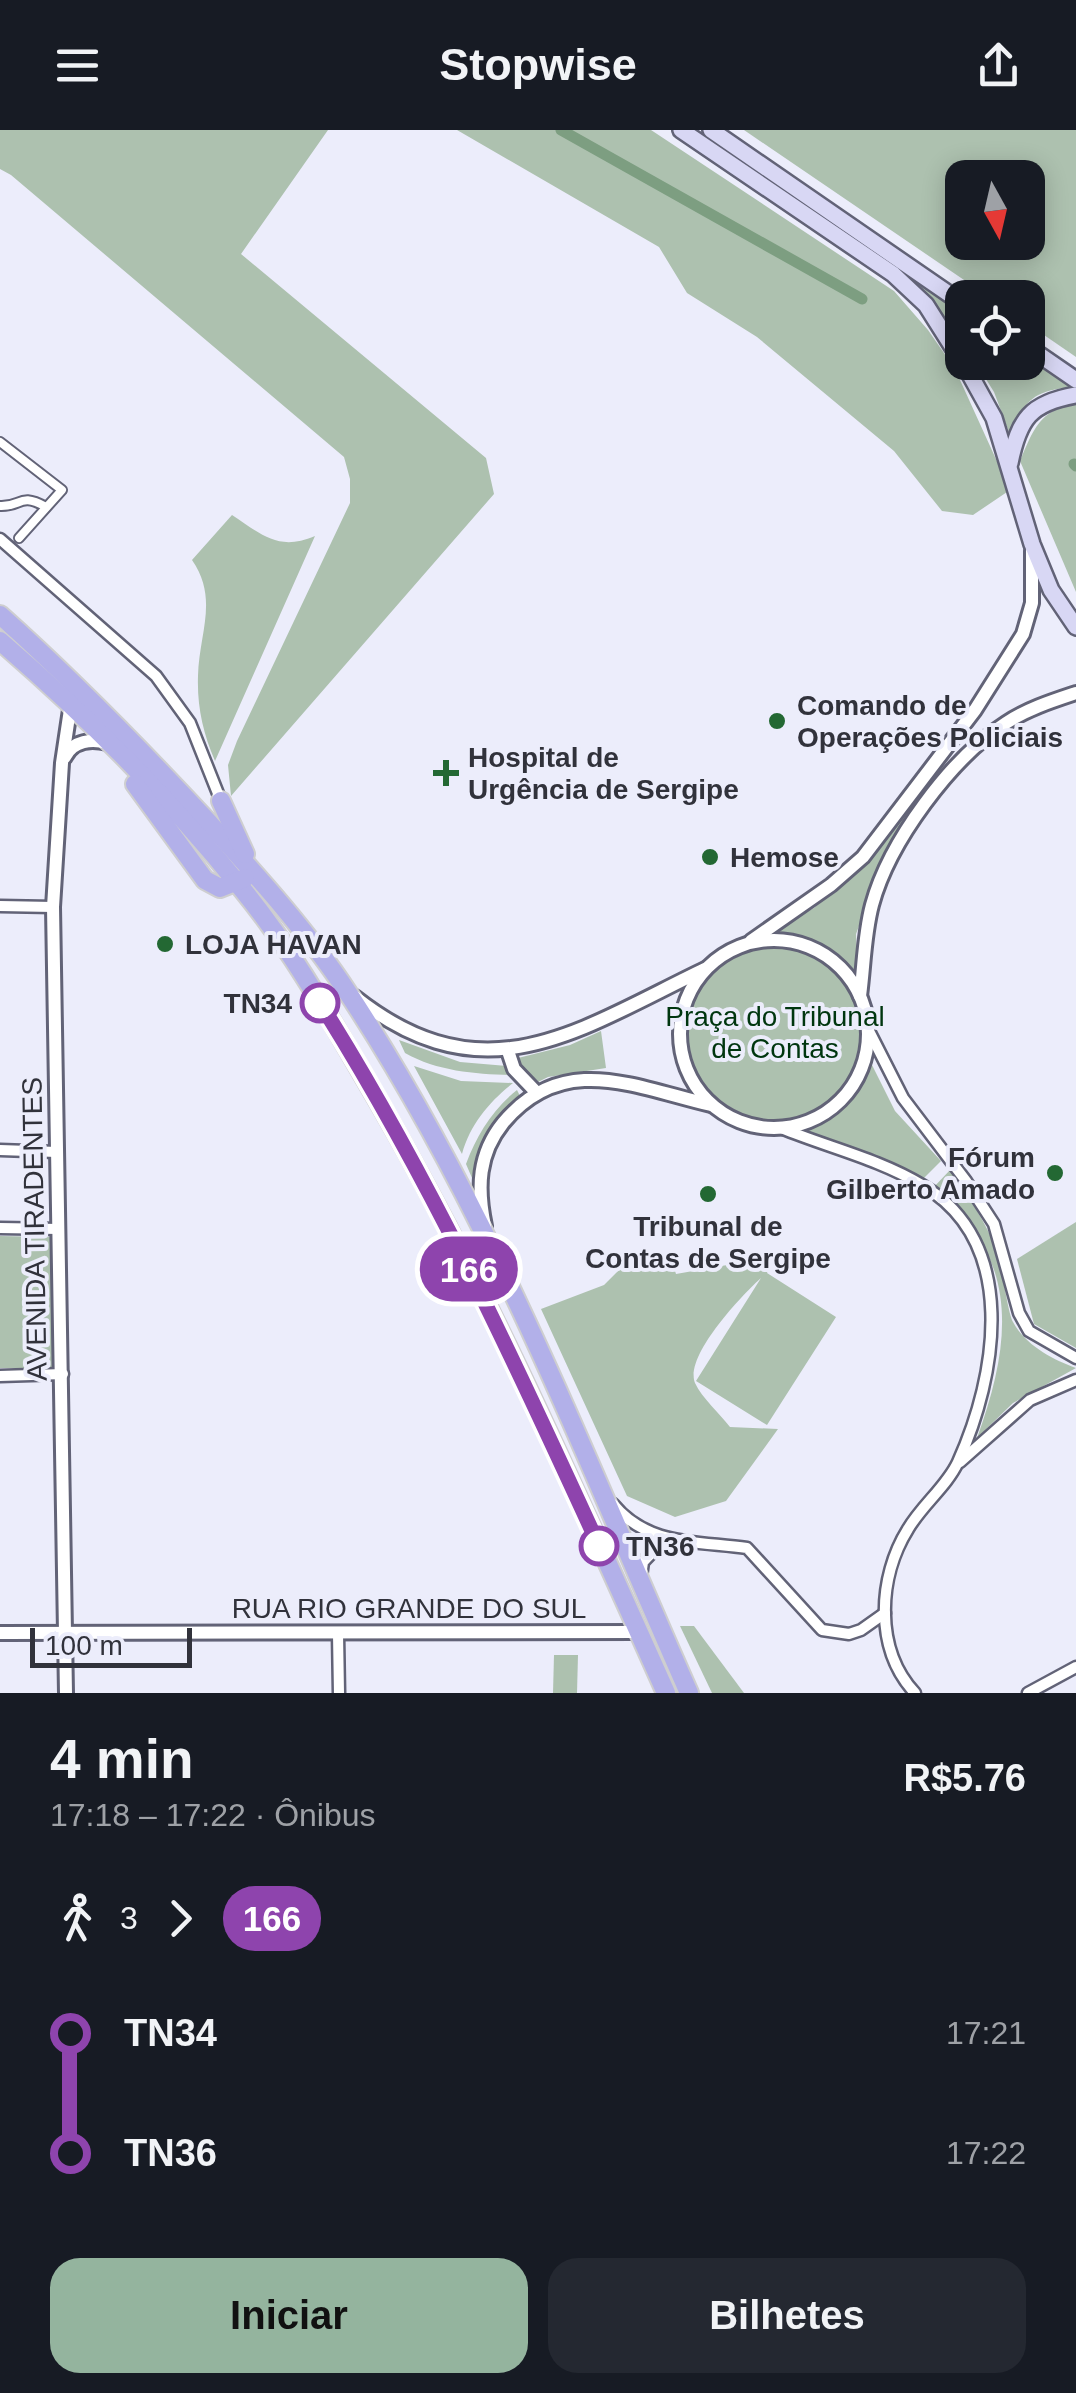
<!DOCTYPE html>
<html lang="pt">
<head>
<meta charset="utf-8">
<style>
	:root { --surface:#171b24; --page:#242831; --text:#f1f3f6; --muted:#9ea1a6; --accent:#94b49e }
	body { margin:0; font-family:Helvetica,sans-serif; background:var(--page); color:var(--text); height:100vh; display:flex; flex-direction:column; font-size:38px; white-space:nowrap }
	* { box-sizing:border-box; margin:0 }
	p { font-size:32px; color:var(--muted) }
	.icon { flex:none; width:55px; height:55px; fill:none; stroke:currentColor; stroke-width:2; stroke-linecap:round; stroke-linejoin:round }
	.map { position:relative; height:1563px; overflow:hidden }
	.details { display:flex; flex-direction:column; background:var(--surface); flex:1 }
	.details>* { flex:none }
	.badge { padding:0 20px; border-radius:32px; font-size:35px; line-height:65px }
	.needle { width:65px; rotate:172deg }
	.fabs { position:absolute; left:945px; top:30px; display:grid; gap:20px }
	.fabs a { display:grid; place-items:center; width:100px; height:100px; border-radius:20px; background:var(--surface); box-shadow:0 5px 25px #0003; font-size:50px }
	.scale { position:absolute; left:30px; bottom:25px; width:162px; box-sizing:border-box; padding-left:10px; border:5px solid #31323b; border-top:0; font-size:28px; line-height:35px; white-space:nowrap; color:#31323b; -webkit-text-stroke:8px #ecedfb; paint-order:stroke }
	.map>.badge { position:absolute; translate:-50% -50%; box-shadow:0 0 0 5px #fff }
	.legs { display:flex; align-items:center; gap:15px; height:110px; padding:0 50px; font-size:32px }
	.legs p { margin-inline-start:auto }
	.overview { display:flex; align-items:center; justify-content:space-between; height:170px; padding:0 50px }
	h1 { font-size:55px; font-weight:600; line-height:75px }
	.cta { display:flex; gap:20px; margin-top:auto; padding:20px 50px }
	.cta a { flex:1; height:115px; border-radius:30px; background:var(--accent); color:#111; font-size:40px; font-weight:600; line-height:115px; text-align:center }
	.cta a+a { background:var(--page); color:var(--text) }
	ul { padding:0 50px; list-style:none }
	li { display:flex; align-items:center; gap:35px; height:120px; font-size:38px }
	li i { display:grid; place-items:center; width:15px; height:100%; margin:0 12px; background:currentColor }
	li i::after { content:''; width:25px; height:25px; margin:-12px; border:8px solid; border-radius:50%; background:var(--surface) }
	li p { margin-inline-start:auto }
	li:first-child i { background:linear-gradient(#0000 50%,currentColor 0) }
	li:last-child i { background:linear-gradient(currentColor 50%,#0000 0) }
	header { display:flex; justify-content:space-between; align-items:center; height:130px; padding:0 50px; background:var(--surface); font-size:45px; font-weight:600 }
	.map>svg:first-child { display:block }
</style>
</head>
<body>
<header><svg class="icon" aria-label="menu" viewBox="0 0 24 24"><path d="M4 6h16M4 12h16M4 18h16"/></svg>Stopwise<svg class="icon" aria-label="share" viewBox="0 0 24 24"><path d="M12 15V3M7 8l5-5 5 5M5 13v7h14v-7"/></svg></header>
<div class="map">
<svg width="1076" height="1563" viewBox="0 0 1076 1563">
	<rect width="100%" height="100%" fill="#ecedfb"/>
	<!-- green -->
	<g fill="#adc1af" fill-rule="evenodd">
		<polygon points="0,0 328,0 241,124 486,328 494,364 231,666 228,635 237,611 350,373 350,349 344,327 11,45 0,39"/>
		<polygon points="457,0 651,0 894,161 928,200 955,239 1010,360 973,385 942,381 894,321 757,207 687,163 659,117"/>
		<path d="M 744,0 L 1076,0 L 1076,227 L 1028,194 L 1028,168 L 989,167 ZM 962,48 L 1028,48 L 1028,112 L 962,112 Z"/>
		<polygon points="911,145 962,181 962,214 916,156"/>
		<path d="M 1028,226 L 1071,257 C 1033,261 1025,270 1010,305 L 994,262 L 976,233 L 1028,232 Z"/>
		<path d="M 1076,274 L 1076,462 L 1020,331 C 1033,300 1040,279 1076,274 Z"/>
		<path d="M 232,385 C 261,404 278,422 315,406 L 215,631 C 203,603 197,577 198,546 C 199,503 219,469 192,430 Z"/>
		<path d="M 939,638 L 944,641 L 878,745 L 856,804 L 858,845 C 824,810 816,808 768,803 L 814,778 L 879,719 Z"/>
		<circle cx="774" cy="903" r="93"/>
		<polygon points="601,901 606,938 548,947 534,954 516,933 518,928 570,915"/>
		<path d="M 399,910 L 460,932 L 507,936 L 510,945 C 474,944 437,941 405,923 Z"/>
		<polygon points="868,927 895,981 941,1031 923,1049 897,1035 806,1002 855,964"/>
		<path d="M 414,936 L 461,951 L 513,953 C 490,971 470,994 462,1024 Z"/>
		<path d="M 517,960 L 521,968 C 494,987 479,1016 472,1048 L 466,1034 C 477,1005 492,980 517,960 Z"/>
		<path d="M 950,1040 C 968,1067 987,1092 997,1123 C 1003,1140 1007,1180 1013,1192 C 1025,1215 1053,1230 1076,1238 L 1013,1273 L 977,1308 C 1012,1211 1021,1128 933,1058 Z"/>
		<polygon points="1076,1092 1076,1218 1034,1194 1017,1129"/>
		<polygon points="0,1106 55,1107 56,1238 0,1238"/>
		<path d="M 773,1127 L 767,1143 L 836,1187 L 767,1295 L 696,1251 L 761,1148 C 743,1164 684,1226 695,1253 C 702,1268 720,1284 730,1297 L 778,1299 L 726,1371 L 675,1387 L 627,1366 L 541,1179 L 604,1155 L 629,1130 L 671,1128 L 676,1144 Z"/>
		<polygon points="680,1496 694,1496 744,1563 712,1563"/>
		<polygon points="554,1525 578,1525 577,1563 553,1563"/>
	</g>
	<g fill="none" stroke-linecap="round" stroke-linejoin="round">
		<!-- canal -->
		<g stroke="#7d9e81" stroke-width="11">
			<polyline points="561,0 862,169"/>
			<polyline points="1074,334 1076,336"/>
		</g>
		<defs>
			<g id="pedestrian">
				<polyline points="0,312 62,360 19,408"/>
				<path d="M 0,376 C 22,377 19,362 46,377"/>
			</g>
			<g id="minor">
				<polyline points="0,409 156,546 190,593 221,671"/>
				<polyline points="0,776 53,777"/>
				<polyline points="868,899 903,968 966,1051 994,1094 1019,1183 1029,1201 1076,1228"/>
				<path d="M 781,998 C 827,1017 879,1029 922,1055 C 1020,1112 997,1246 958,1332 C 947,1356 922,1375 908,1399 C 878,1447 874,1519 915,1563"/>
				<polyline points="0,1020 57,1022"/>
				<polyline points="0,1098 59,1099"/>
				<polyline points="0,1246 63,1244"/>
				<polyline points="960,1332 1030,1270 1076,1250"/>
				<path d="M 613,1374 C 647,1416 697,1411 747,1418 L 822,1500 L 849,1504 L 861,1500 L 885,1483"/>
				<polyline points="641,1447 643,1432 665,1409"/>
				<polyline points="338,1504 339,1563"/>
				<polyline points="1028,1563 1076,1537"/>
			</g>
			<g id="tertiary">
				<path d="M 65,627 C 73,610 92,609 108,613"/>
				<circle cx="774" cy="904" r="94"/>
				<polyline points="751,811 831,755 863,727 975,580 1023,504 1032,473 1032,421"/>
				<path d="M 860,866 C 864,836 864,805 872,775 C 889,712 951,628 1006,593 C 1027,579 1052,571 1076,563"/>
				<path d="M 355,867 C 485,970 578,900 705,839"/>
				<polyline points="508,921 514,939 536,962"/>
				<path d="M 485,1096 C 477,1058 478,1024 503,993 C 563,921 634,957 711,975"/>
				<polyline points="0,1503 638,1502"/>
				<polyline points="66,1563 53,777 62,633 71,573"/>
			</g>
			<g id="secondary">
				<polyline points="681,0 893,144 926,175 962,232"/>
				<polyline points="711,0 962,173"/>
				<polyline points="1028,217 1076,250"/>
				<polyline points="963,232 994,288 1032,414 1051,460 1076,497"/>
				<path d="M 1010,333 C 1019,289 1030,273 1076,265"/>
			</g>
			<g id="primary">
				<path d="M 0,485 C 74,551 142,621 209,693 C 258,747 308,802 348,863 C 490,1078 585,1328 689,1563"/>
				<path d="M 0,511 C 88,587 170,669 243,760 C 292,820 331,890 370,957 C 484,1151 574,1358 666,1563"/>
				<polyline points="135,654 205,750 220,758 245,748"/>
				<polyline points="221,671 245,724"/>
			</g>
		</defs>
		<!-- pedestrian casing -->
		<use href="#pedestrian" stroke="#626377" stroke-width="12"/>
		<!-- minor casing -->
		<use href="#minor" stroke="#626377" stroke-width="15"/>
		<!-- tertiary casing -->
		<use href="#tertiary" stroke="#626377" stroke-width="18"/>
		<!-- secondary casing -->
		<use href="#secondary" stroke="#626377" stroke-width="20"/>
		<!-- primary casing -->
		<use href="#primary" stroke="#ceced0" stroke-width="22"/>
		<!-- pedestrian -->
		<use href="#pedestrian" stroke="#fff" stroke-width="8"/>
		<!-- minor -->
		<use href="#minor" stroke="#fff" stroke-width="10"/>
		<!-- tertiary -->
		<use href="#tertiary" stroke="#fff" stroke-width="12"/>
		<!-- secondary -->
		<use href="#secondary" stroke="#d8d7f4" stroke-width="15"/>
		<!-- primary -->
		<use href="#primary" stroke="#b2b0e9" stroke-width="18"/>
	</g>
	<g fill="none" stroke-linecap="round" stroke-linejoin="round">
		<defs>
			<path id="line-1" d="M 320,873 C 429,1046 514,1230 599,1416"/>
		</defs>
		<!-- line-1 casing -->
		<use href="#line-1" stroke="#fff" stroke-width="22"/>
		<!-- line-1 -->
		<use href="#line-1" stroke="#8e44ad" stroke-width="15"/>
	</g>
	<!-- markers -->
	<g fill="#236833" stroke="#ecedfb" stroke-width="4">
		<circle cx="777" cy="591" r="10"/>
		<path d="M441 628h10v10h10v10h-10v10h-10v-10h-10v-10h10z"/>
		<circle cx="710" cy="727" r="10"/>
		<circle cx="165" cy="814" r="10"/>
		<circle cx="1055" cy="1043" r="10"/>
		<circle cx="708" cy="1064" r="10"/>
	</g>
	<g fill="#fff" stroke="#8e44ad" stroke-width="5">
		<circle cx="320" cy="873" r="18"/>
		<circle cx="599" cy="1416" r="18"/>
	</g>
	<g text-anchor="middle" stroke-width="8" stroke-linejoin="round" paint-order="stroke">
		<!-- poi labels -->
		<g font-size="28" font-weight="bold" fill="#31323b" stroke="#ecedfb" text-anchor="start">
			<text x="797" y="585">Comando de<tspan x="797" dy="32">Operações Policiais</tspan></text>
			<text x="468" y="637">Hospital de<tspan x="468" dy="32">Urgência de Sergipe</tspan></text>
			<text x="730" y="737">Hemose</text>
			<text x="185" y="824">LOJA HAVAN</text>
			<text x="1035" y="1037" text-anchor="end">Fórum<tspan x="1035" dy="32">Gilberto Amado</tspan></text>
			<text x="708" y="1106" text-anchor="middle">Tribunal de<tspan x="708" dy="32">Contas de Sergipe</tspan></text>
		</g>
		<!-- stop labels -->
		<g font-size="28" font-weight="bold" fill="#31323b" stroke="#ecedfb" text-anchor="end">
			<text x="292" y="883">TN34</text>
			<text x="626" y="1426" text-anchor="start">TN36</text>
		</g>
		<!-- park labels -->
		<g font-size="28" fill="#00360f" stroke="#ecedfb">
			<text x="775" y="896">Praça do Tribunal<tspan x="775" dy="32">de Contas</tspan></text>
		</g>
		<!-- street labels -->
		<g font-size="28" fill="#31323b" stroke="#ecedfb">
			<text transform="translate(34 1099) rotate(-91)" y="10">AVENIDA TIRADENTES</text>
			<text x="409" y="1488">RUA RIO GRANDE DO SUL</text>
		</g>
	</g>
</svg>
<div class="fabs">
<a><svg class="needle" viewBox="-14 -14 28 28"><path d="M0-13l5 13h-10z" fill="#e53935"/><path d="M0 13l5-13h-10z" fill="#9ea1a6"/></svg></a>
<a><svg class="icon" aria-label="locate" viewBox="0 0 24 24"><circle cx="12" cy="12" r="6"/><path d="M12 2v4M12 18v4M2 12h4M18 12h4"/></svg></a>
</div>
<div class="scale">100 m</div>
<b class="badge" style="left:469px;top:1139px;background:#8e44ad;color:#fff">166</b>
</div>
<section class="details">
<div class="overview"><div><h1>4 min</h1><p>17:18 – 17:22 · Ônibus</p></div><b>R$5.76</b></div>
<div class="legs"><svg class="icon" aria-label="walk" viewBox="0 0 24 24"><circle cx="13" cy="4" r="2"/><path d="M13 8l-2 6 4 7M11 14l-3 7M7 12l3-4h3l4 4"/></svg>3<svg class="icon" aria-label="forward" viewBox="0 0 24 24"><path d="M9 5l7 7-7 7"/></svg><b class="badge" style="background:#8e44ad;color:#fff">166</b></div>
<ul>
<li><i style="color:#8e44ad"></i><b>TN34</b><p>17:21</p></li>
<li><i style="color:#8e44ad"></i><b>TN36</b><p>17:22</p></li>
</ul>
<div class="cta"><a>Iniciar</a><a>Bilhetes</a></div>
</section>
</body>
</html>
